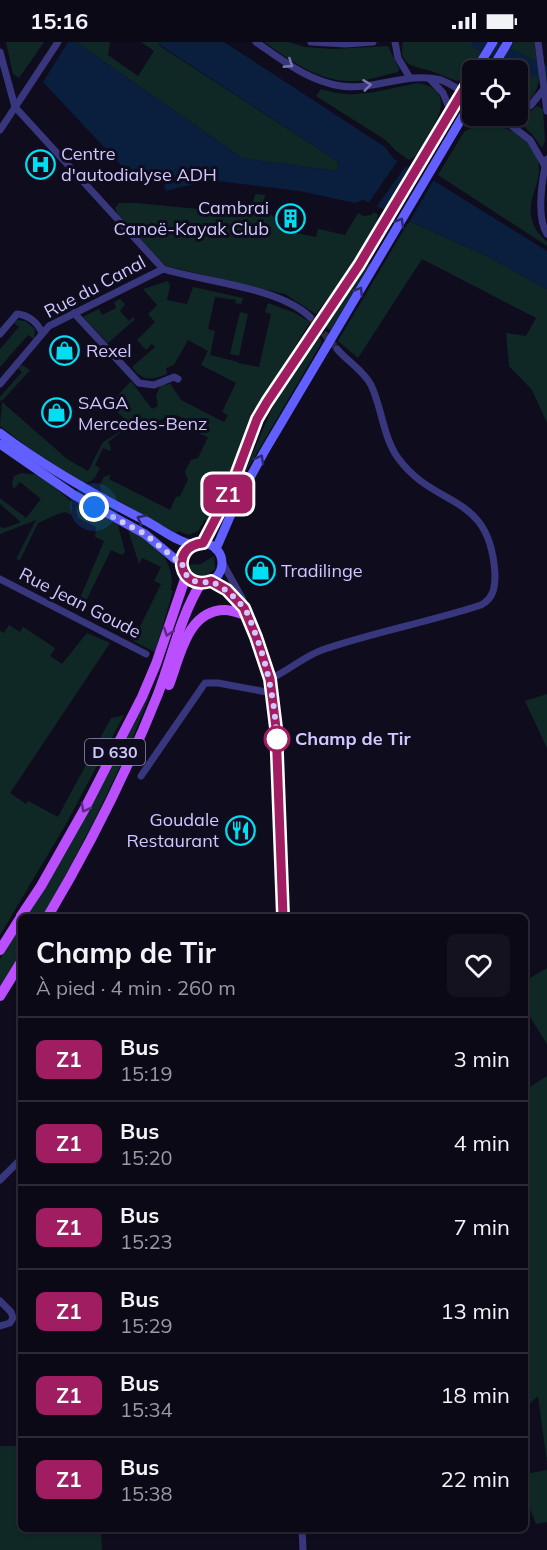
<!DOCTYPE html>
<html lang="fr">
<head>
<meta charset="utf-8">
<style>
	:root { --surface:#0b0916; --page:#14121f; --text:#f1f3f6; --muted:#9a9aa1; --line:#2b2a35 }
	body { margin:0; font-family:Mulish,sans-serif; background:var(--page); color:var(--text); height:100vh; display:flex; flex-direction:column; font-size:22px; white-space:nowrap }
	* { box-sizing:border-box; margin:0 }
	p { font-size:20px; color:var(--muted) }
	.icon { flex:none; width:33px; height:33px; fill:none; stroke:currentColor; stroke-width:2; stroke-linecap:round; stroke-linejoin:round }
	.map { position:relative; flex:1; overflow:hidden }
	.drawer { position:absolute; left:18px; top:872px; width:510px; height:618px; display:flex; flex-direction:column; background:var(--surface); border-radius:9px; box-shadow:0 2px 4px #0004,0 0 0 2px var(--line) }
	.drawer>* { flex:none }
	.badge { padding:0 12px; border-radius:9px; font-size:21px; line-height:39px }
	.controls { position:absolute; left:462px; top:18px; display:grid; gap:12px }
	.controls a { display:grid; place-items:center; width:66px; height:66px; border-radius:9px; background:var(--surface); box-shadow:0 2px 4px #0004,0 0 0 2px var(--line); font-size:30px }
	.you { position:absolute; width:30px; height:30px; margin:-15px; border:4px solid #fff; border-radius:50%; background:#1a73e8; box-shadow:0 0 0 9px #1a73e833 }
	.map>.badge { position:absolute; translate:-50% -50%; box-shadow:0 0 0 3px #fff }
	.round { display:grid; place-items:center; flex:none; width:63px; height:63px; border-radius:9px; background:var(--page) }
	.summary { display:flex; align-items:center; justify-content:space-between; height:102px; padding:0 18px }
	h1 { font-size:28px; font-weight:700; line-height:45px }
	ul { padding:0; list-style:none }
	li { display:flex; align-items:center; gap:18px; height:84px; padding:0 18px; border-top:2px solid var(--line) }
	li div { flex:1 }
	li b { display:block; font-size:22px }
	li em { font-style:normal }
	li .badge { min-width:66px; font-weight:700; text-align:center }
	.status { display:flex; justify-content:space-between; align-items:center; height:42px; padding:0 30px; background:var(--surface); direction:ltr }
	.status svg { height:16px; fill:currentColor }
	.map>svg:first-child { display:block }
</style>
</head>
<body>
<div class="status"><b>15:16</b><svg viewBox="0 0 49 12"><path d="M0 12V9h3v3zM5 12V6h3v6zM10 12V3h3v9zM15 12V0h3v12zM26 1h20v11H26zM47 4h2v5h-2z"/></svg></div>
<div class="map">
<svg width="547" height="1508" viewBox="0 0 547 1508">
	<rect width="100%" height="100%" fill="#0f0c1e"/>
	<!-- green -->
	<g fill="#0f2826">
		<polygon points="6,0 44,0 19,36 13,32"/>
		<polygon points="76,0 110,0 108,13 138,34 154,9 141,0 158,0 160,4 337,119 339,126 337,129 242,116"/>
		<path d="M 264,0 L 289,0 L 305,5 L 334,7 L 388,4 L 399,27 L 398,30 C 384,33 371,38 357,39 C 320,41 293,20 264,0 Z"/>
		<path d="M 403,0 L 488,0 L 467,35 L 458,39 C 449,37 440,32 431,29 C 414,24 398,24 403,0 Z"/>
		<polygon points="514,0 534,0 537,20 510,7"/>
		<path d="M 503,19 L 539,36 C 538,50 531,59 519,66 L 518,28 L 497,28 Z"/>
		<path d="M 418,41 C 454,48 440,74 427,96 C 422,104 419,114 409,118 L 395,108 L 387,99 L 316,54 L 321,47 C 355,59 384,47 418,41 Z"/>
		<polygon points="537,64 543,67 545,99 542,106 532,92 518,79"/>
		<path d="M 477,82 C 505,79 541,99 539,131 C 537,145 529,159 531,173 C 533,186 538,191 547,200 L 547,204 L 438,133 L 464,90 Z"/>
		<path d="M 255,152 L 265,153 L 262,170 L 265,175 L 271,172 L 275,177 L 274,179 L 280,188 L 316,195 L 318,187 L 345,193 L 358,171 L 363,174 L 371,173 L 374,170 L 378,173 C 375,196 332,250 316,272 L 285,252 L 166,224 L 157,217 L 118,172 L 115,166 L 119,161 L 135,161 L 251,172 Z"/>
		<polygon points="409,179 491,216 547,247 547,381 532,348 509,324 506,291 526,294 536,276 422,217 358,316 338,299"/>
		<polygon points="366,220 370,222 330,289 324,282"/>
		<path d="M 168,239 L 170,244 L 167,258 L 187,262 L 193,245 L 243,256 L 241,262 L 235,261 L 236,258 L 215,255 L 208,287 L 215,289 L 210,313 L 238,320 L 238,321 L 259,325 L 271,272 L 265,270 L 268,261 L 295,271 L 310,280 L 267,350 L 230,438 L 208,480 L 205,478 L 198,489 L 189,493 L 178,489 L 176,491 L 101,450 L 100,442 L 104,435 L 111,432 L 109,437 L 170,468 L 176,455 L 180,454 L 188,438 L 185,430 L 191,418 L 198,416 L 208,395 L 198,391 L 200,387 L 184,380 L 185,377 L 176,373 L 173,379 L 166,375 L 149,384 L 144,376 L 132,383 L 109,363 L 131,339 L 152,367 L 158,364 L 156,354 L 160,344 L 165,341 L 167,343 L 170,341 L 181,358 L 224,380 L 228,373 L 222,370 L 236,341 L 201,323 L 208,309 L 188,298 L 174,323 L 166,326 L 167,332 C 152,338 143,340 132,325 L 155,305 L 152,302 L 146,308 L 137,298 L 155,280 L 148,272 L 157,263 L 143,247 Z"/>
		<polygon points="120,257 125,262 120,269 129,279 133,275 135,277 108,301 83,275 99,267 102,273 116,266 114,260"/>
		<polygon points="240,270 248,272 239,314 230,312"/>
		<polygon points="17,278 25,279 35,287 34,297 28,293 0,325 0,307 19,285 14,281"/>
		<polygon points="317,292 322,300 241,438 279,350"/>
		<polygon points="22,323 30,328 3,358 0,359 0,355 22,330 17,325"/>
		<path d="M 2,360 L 67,417 L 88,429 L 103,400 L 125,387 L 108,400 L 111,406 L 110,409 L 103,406 L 95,423 L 100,426 C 96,434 93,441 84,441 L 45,418 L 0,384 Z"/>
		<polygon points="21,431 40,433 72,460 71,473 66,470 58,472 38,481 20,518 16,517 36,478 0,492 0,485 5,486 21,480 0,462 0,456 26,476 41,457 20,440 14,447 12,441 14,434"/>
		<polygon points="78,461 118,483 125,510 122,513 111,508 81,569 76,566 104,499 95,495 96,485 78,476 76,469"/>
		<path d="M 128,488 C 152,497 177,520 171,548 L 173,549 L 155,610 L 133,599 L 161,542 L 154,539 L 161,525 L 142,516 L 139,522 Z"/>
		<polygon points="214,514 215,527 206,534 194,532 187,523 201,522"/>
		<polygon points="9,583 20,590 23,585 55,606 50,614 62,622 87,591 110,601 10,751 26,762 28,759 58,775 111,676 124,673 66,782 0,893 0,589 4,591"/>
		<path d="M 152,647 C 123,725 85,798 45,871 L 43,874 L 27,874 L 111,727 Z"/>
		<polygon points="547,652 547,706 525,659"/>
		<polygon points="21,884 21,911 0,945 0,917"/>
		<polygon points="547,926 547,1002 525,967 525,939"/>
		<polygon points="547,1034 547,1420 538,1354 525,1366 525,1048"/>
		<polygon points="0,1404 21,1404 21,1486 101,1487 102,1508 0,1508"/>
		<polygon points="547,1428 547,1480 536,1482 525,1455 525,1432"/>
	</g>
	<!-- water -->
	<g fill="#0a1e3e">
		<polygon points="68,0 76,0 242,116 337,129 339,124 337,119 160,3 158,0 224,0 385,105 394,117 408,126 410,124 547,209 547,247 491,216 363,158 355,161 299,149 209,138 166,149 164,143 186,137 129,132 43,40"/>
		<polygon points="512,9 533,18 534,34 505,20"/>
	</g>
	<!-- pier -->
	<g fill="#0f0c1e">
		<polygon points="399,117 407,122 375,167 367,163"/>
		<polygon points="412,121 435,136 408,182 383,170"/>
	</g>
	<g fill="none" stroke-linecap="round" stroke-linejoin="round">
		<!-- river -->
		<polyline stroke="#0a1e3e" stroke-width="15" points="479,0 547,32"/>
		<!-- street-tunnel -->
		<polyline stroke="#2c2840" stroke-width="7" stroke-dasharray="7 3.5" stroke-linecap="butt" points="310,275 337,307"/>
		<!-- street -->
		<g stroke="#38367d" stroke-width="7">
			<path d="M 256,0 C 282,18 308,39 341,44 C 374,49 407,29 441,38 C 452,42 463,50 472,57"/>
			<polyline points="311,0 346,2 373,0"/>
			<polyline points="395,0 398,16 410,36"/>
			<polyline points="538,0 547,69"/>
			<polyline points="0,10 15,65 163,227"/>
			<polyline points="430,37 443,51 451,70"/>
			<polyline points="518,71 531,63 544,47"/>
			<polyline points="499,74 530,98 545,124"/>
			<polyline points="0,88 58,0"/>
			<path d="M 547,117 C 542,136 536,175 547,192"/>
			<path d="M 163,227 C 205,240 279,245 310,275"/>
			<polyline points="74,271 139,341 154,343 174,335 178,337"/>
			<path d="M 0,292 L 17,272 C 29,273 38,281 42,291"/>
			<polyline points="0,342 49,284 163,227"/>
			<polyline points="222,520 242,556 259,602 271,644 276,686 283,874"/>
			<polyline points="0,537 146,612"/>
			<polyline points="211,539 227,548 245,566"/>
			<path d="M 270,637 C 288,629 303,615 322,608 C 374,590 429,580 481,563 C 494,556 495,545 495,532 C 490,449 436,468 398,416 C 383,395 382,366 371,343 C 364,329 347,319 337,307"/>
			<polyline points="141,734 205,641 218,641 272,651"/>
			<polyline points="0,1138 21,1117"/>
			<polyline points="0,1259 11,1270 13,1276 10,1281 0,1284"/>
			<polyline points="302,1486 303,1508"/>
		</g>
		<!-- secondary -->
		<g stroke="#615fff" stroke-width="9">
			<polyline points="476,28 493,0"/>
			<polyline points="491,28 508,0"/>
			<path d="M 0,391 C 45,425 93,452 144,478 C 162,487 173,498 193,503"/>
			<polyline points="0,402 74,453 145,492 175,517 182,519"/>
			<circle cx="202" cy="521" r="20"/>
			<polyline points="203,501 230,449 257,377 267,360 359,223 472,34"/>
			<polyline points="216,507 235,463 264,410 472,59"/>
		</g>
		<!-- primary -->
		<g stroke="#bb4fff" stroke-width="10">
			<path d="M 169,643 C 180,615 187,568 225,568 C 233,568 241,572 248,574"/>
			<polyline points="21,874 41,844 84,768 142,655 156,622 186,534"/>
			<path d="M 48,874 C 89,805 128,727 158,652 C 172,616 180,575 201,541"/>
			<polyline points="0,908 21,875"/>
			<polyline points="0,954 21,920"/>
		</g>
	</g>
	<!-- one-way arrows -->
	<defs><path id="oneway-chevron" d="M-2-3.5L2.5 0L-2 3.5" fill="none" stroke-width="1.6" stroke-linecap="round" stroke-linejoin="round" transform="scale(1.5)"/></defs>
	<g stroke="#7c78b8">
		<use href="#oneway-chevron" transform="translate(289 22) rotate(33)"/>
		<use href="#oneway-chevron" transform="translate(367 43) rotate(-7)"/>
	</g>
	<g stroke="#2c296d">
		<use href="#oneway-chevron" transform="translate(400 180) rotate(-59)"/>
		<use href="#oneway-chevron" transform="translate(359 249) rotate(-58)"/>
		<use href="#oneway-chevron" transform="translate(260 417) rotate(-61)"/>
		<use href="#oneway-chevron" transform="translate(141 477) rotate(-153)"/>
	</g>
	<g stroke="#5c2a83">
		<use href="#oneway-chevron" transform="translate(168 590) rotate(109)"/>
		<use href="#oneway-chevron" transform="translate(85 766) rotate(119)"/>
	</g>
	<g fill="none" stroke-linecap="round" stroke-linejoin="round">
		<defs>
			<path id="line" d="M 283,874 L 276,686 L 270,637 L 256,595 L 244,566 L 227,548 L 211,539 C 179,550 169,504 203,501 L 230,449 L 257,377 L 267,360 L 359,223 L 472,34"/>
		</defs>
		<!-- line casing -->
		<use href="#line" stroke="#fff" stroke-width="14"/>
		<!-- line -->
		<use href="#line" stroke="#a01d62" stroke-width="9"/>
		<!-- walk -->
		<path stroke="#cec8ff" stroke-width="6" stroke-dasharray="0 10.8" d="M 94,465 L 145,492 L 175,517 L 182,519 C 183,536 195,544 211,539 C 224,546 234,554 243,565 C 248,570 251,580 253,586 C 268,623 275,661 277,700 L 277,697"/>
	</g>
	<!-- icons -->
	<defs>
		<symbol id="hospital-ring" viewBox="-11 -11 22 22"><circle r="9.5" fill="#0f0c1e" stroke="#00def3" stroke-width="1.5"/><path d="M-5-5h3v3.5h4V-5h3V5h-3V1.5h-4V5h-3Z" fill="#00def3"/></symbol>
		<symbol id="building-ring" viewBox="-11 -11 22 22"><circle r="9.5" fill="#0f0c1e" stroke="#00def3" stroke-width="1.5"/><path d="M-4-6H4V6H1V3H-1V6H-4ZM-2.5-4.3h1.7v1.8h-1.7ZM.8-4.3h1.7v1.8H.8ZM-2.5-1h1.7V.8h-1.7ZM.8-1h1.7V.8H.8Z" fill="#00def3"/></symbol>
		<symbol id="shop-ring" viewBox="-11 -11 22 22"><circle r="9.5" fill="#0f0c1e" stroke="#00def3" stroke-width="1.5"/><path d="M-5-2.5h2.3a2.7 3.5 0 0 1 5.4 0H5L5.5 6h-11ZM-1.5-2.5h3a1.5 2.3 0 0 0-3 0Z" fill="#00def3"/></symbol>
		<symbol id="restaurant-ring" viewBox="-11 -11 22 22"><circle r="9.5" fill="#0f0c1e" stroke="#00def3" stroke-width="1.5"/><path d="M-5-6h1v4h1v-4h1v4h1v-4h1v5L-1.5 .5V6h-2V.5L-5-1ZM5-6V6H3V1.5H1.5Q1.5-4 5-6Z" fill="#00def3"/></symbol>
	</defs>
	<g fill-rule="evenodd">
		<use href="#hospital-ring" x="24" y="106" width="33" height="33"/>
		<use href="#building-ring" x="274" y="160" width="33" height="33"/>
		<use href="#shop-ring" x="48" y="292" width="33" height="33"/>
		<use href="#shop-ring" x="40" y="354" width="33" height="33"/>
		<use href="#shop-ring" x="244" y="512" width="33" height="33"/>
		<use href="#restaurant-ring" x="224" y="772" width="33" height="33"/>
	</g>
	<!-- markers -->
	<circle fill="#fff" stroke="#a01d62" stroke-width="3" cx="277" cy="697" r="12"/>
	<g text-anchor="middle" stroke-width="6" stroke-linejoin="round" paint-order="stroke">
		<!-- shield labels -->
		<rect fill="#0f0c1e" stroke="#9590bc" stroke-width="1.5" x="85" y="697" width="60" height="26" rx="4.5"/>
		<g font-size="16" font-weight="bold" fill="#cec8ff">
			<text x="115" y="716">D 630</text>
		</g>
		<!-- poi labels -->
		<g font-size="18" fill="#cec8ff" stroke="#0f0c1e" text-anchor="start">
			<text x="61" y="118">Centre<tspan x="61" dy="21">d'autodialyse ADH</tspan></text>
			<text x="269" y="172" text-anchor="end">Cambrai<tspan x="269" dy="21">Canoë-Kayak Club</tspan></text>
			<text x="86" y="315">Rexel</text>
			<text x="78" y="367">SAGA<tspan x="78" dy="21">Mercedes-Benz</tspan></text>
			<text x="281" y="535">Tradilinge</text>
			<text x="219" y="784" text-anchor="end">Goudale<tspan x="219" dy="21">Restaurant</tspan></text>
		</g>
		<!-- street labels -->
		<g font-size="18" fill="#cec8ff" stroke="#0f0c1e">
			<text transform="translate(95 245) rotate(-28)" y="6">Rue du Canal</text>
			<text transform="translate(80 561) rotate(27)" y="6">Rue Jean Goude</text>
		</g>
		<!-- stop labels -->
		<g font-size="18" font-weight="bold" fill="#cec8ff" stroke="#0f0c1e" text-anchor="start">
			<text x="295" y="703">Champ de Tir</text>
		</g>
	</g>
</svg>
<div class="controls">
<a><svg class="icon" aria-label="locate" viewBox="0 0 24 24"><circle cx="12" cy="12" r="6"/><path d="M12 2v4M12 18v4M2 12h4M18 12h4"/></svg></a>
</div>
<div class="you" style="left:94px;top:465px"></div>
<b class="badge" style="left:228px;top:452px;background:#a01d62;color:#fff">Z1</b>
<section class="drawer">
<div class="summary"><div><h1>Champ de Tir</h1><p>À pied · 4 min · 260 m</p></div><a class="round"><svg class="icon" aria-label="heart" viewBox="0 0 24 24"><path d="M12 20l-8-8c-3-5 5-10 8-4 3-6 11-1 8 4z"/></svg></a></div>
<ul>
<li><span class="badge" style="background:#a01d62;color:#fff">Z1</span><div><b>Bus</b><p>15:19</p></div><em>3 min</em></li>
<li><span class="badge" style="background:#a01d62;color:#fff">Z1</span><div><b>Bus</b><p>15:20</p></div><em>4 min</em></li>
<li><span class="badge" style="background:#a01d62;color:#fff">Z1</span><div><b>Bus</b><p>15:23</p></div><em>7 min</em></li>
<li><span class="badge" style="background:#a01d62;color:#fff">Z1</span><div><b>Bus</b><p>15:29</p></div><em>13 min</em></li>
<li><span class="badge" style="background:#a01d62;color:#fff">Z1</span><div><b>Bus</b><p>15:34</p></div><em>18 min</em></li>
<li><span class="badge" style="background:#a01d62;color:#fff">Z1</span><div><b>Bus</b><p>15:38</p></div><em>22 min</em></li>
</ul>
</section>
</div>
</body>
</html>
